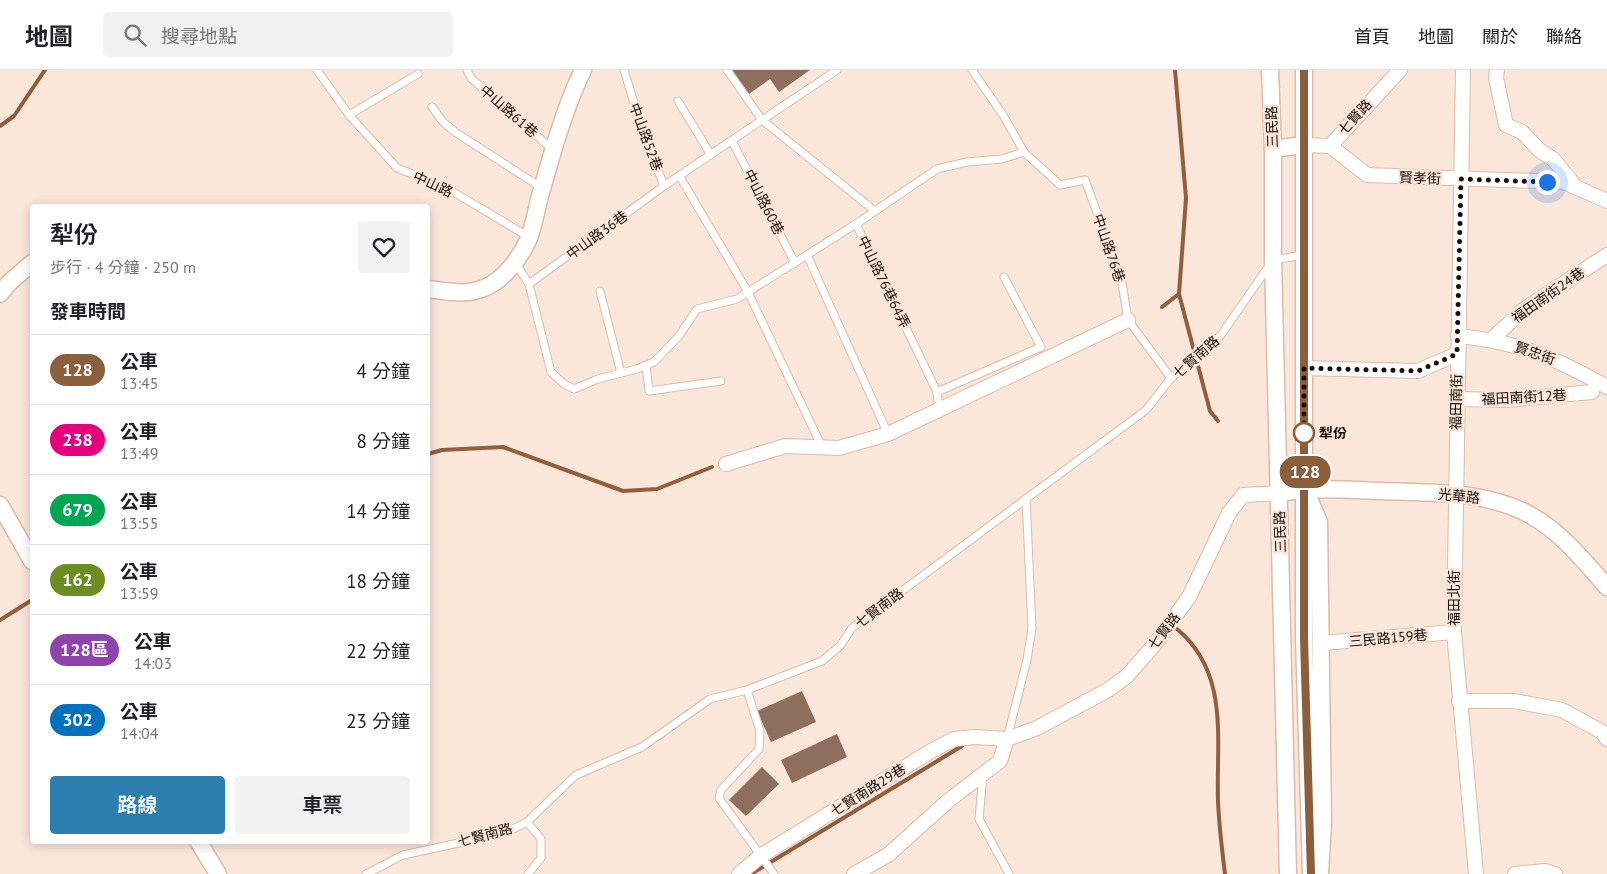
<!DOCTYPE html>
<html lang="zh-TW">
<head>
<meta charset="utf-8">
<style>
	:root { --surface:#fff; --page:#f2f2f2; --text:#202124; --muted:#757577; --line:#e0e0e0; --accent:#2d7fb0 }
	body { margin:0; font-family:"PT Sans","Noto Sans TC",sans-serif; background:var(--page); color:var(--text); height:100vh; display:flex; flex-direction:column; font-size:19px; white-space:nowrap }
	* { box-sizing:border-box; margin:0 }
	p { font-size:16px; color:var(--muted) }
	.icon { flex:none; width:28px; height:28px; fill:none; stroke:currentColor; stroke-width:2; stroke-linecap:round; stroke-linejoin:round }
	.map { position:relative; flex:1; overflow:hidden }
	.sheet { position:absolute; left:30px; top:134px; width:400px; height:640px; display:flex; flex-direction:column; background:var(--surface); border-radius:5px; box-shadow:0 2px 12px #0003 }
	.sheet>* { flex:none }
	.badge { padding:0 10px; border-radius:16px; font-size:18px; line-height:32px }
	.you { position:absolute; width:25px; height:25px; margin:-12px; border:4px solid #fff; border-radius:50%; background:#1a73e8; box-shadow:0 0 0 8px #1a73e833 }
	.map>.badge { position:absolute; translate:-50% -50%; box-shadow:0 0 0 2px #fff }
	h2 { padding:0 20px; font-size:19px; line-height:45px }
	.round { display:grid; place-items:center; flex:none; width:52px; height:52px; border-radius:5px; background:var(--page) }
	.head { display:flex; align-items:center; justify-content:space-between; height:85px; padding:0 20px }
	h1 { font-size:24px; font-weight:600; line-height:38px }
	.primary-button { display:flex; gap:10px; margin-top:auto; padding:10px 20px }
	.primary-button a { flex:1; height:58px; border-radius:5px; background:var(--accent); color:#fff; font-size:20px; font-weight:600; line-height:58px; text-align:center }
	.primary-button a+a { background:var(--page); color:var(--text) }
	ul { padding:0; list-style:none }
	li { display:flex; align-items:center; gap:15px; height:70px; padding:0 20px; border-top:1px solid var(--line) }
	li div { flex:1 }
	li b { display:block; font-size:19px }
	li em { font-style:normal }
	li .badge { min-width:55px; font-weight:700; text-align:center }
	header { display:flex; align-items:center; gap:30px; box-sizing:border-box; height:70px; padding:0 25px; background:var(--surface); border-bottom:1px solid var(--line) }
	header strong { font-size:24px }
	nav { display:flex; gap:28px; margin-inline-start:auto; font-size:18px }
	.search { width:350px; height:45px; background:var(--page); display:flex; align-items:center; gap:12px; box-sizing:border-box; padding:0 18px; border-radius:5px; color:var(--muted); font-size:19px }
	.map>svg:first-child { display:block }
</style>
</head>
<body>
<header>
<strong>地圖</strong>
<div class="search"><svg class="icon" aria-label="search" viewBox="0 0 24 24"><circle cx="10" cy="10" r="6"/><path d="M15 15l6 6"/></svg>搜尋地點</div>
<nav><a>首頁</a><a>地圖</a><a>關於</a><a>聯絡</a></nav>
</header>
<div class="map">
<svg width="1607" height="804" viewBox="0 0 1607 804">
	<rect width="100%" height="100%" fill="#fbe6da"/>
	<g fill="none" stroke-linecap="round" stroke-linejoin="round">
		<!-- stream -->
		<g stroke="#925e3d" stroke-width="4">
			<polyline points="0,56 14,46 45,0"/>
			<polyline points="1179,224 1210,341 1218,351"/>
			<polyline points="1162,237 1179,224 1186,128 1175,0"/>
			<polyline points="428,384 442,380 503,377 623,421 657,419 712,397"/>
			<polyline points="0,550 32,530"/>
			<path d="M 1177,559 C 1230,603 1216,670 1218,731 C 1219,755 1222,780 1225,804"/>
			<polyline points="751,804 962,676"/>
		</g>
	</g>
	<!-- building -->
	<g fill="#8e6f5e">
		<polygon points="732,0 810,0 779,22 770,9 749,24"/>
		<polygon points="802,621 816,652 771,672 757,641"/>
		<polygon points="837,664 847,687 792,713 781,690"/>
		<polygon points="762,697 779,714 746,746 729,730"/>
	</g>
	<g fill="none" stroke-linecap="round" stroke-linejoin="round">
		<defs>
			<g id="service">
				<polyline points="317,0 349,45 397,98 445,117 529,167"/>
				<polyline points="467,0 471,8 553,80"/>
				<polyline points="624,0 639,49 664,116"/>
				<polyline points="727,0 762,50 664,116 529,214 551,302 564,314 574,319 598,309 637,299 654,292 679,266 697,239 737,229 856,154 937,99 967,92 1002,89 1024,82 1003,45 972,0"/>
				<polyline points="837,0 762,50 875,141"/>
				<polyline points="678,31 711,85"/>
				<polyline points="432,37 443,52 455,62 542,118"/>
				<polyline points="349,45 418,4"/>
				<polyline points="732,71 795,193"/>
				<polyline points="1024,82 1060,115 1085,110 1121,207 1128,250 1171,308"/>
				<polyline points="680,107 748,222 822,377"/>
				<polyline points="856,154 937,322 939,341"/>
				<polyline points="807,185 888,364"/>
				<polyline points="515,192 529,214"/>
				<polyline points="600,221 621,303"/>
				<polyline points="646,295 649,321 721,311"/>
				<polyline points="937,322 1041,277 1004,207"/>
				<polyline points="747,620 760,661 759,679 721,720 719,728 774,804"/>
				<polyline points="1007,669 1027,590 1032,558 1026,428"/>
				<polyline points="983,705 979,749 1009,804"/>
				<polyline points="527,752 541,769 541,788 528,804"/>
				<polyline points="366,804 403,785 505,763 527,752 576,705 642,677 710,629 747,620 822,591 840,576 852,558 1146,340 1171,308 1221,265 1273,190 1303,185"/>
			</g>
			<g id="minor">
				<polyline points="1463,0 1454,562 1476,804"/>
				<polyline points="1497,0 1496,8 1506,55 1522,62 1539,80 1553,89 1576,117"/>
				<polyline points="1303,75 1330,76"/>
				<polyline points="1330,76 1367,105 1564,112 1607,131"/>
				<polyline points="1330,76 1400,0"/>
				<path d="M 1458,266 C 1516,271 1556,288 1607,317"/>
				<polyline points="1492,269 1523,240 1607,185"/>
				<polyline points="1303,298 1418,301 1457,284"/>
				<polyline points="1457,329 1506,330 1592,322"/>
				<polyline points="726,394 785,376 839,378 888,364 1128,250"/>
				<polyline points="1322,573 1454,562"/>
				<polyline points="1459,631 1514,631 1562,640 1602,662 1607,669"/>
				<polyline points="739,804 762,785 931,681 954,669 975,667 1007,669 1037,658 1108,620 1127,606 1155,574 1189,527 1229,443 1243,425 1279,423"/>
				<polyline points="854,804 888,785 948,731 1000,691 1007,669"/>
				<polyline points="1515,804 1545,801 1555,804"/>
			</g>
			<g id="tertiary">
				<polyline points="1270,0 1273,79 1273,190 1288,804"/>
				<polyline points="1304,0 1304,568 1311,804"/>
				<polyline points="1273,79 1303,75"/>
				<path d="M 428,219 C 446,221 466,226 484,218 C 504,210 521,187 529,168 C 535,152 537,135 542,119 C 553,80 565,37 583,0"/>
				<polyline points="0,224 10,212 32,193"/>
				<path d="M 1279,423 C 1313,417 1347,420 1381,421 C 1431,423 1485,420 1530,445 C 1561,462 1584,491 1607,517"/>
				<polyline points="1307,424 1319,452 1323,753 1320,804"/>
				<polyline points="0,435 32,491"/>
				<polyline points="198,771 218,804"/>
			</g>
		</defs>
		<!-- service casing -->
		<use href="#service" stroke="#ddbba8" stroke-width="9"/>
		<!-- minor casing -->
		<use href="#minor" stroke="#ddbba8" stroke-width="16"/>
		<!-- tertiary casing -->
		<use href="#tertiary" stroke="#ddbba8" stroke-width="19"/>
		<!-- service -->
		<use href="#service" stroke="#fff" stroke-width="7"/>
		<!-- minor -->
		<use href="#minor" stroke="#fff" stroke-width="14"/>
		<!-- tertiary -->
		<use href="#tertiary" stroke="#fff" stroke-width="16"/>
	</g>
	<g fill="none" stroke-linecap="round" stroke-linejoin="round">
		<defs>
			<polyline id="line" points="1304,0 1304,568 1311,804"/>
		</defs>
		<!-- line casing -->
		<use href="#line" stroke="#fff" stroke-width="11"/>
		<!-- line -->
		<use href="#line" stroke="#8b5e3c" stroke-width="8"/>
		<!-- walk -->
		<polyline stroke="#180d06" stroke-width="5" stroke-dasharray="0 9" points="1304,363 1304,367 1304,298 1418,301 1457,284 1461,109 1547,112"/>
	</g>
	<!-- markers -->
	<circle fill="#fff" stroke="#8b5e3c" stroke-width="2.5" cx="1304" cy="363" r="10"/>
	<g text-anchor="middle" stroke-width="5" stroke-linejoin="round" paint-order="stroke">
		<!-- street labels -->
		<g font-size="14" fill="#180d06" stroke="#fbe6da">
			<text transform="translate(509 41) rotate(41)" y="5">中山路61巷</text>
			<text transform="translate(1355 47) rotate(-48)" y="5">七賢路</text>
			<text transform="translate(1272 57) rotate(-92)" y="5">三民路</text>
			<text transform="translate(646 67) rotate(70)" y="5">中山路52巷</text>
			<text transform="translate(1420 108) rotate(2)" y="5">賢孝街</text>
			<text transform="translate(433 114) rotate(25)" y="5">中山路</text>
			<text transform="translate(764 132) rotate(63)" y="5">中山路60巷</text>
			<text transform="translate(597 165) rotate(-36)" y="5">中山路36巷</text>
			<text transform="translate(1109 178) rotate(71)" y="5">中山路76巷</text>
			<text transform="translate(884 212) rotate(64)" y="5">中山路76巷64弄</text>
			<text transform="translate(1548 225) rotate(-35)" y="5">福田南街24巷</text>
			<text transform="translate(1535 283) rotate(19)" y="5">賢忠街</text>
			<text transform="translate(1196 287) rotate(-41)" y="5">七賢南路</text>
			<text transform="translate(1524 327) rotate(-3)" y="5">福田南街12巷</text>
			<text transform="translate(1456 332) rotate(-89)" y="5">福田南街</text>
			<text transform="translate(1459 426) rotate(6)" y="5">光華路</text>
			<text transform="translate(1280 462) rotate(-92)" y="5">三民路</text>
			<text transform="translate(1454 528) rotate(-90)" y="5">福田北街</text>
			<text transform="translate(879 538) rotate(-37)" y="5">七賢南路</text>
			<text transform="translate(1164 561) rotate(-53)" y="5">七賢路</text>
			<text transform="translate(1388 568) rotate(-5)" y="5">三民路159巷</text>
			<text transform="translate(868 720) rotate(-32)" y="5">七賢南路29巷</text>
			<text transform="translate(485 765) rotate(-15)" y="5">七賢南路</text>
		</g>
		<!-- stop labels -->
		<g font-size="14" font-weight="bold" fill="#180d06" stroke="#fbe6da" text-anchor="start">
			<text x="1319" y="368">犁份</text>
		</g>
	</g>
</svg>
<div class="you" style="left:1547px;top:112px"></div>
<b class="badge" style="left:1305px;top:402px;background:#8b5e3c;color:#fff">128</b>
<section class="sheet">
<div class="head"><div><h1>犁份</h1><p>步行 · 4 分鐘 · 250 m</p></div><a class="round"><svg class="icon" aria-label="heart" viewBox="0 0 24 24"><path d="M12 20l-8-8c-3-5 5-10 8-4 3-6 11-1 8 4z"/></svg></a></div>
<h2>發車時間</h2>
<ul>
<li><span class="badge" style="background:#8b5e3c;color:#fff">128</span><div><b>公車</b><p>13:45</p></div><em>4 分鐘</em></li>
<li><span class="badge" style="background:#e6007e;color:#fff">238</span><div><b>公車</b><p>13:49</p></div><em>8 分鐘</em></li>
<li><span class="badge" style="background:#00a651;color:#fff">679</span><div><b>公車</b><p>13:55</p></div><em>14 分鐘</em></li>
<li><span class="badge" style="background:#6b8e23;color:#fff">162</span><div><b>公車</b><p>13:59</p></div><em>18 分鐘</em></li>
<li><span class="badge" style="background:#8e44ad;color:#fff">128區</span><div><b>公車</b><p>14:03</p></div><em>22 分鐘</em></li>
<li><span class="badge" style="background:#0072bc;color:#fff">302</span><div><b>公車</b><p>14:04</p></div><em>23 分鐘</em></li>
</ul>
<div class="primary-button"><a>路線</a><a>車票</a></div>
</section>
</div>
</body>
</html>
